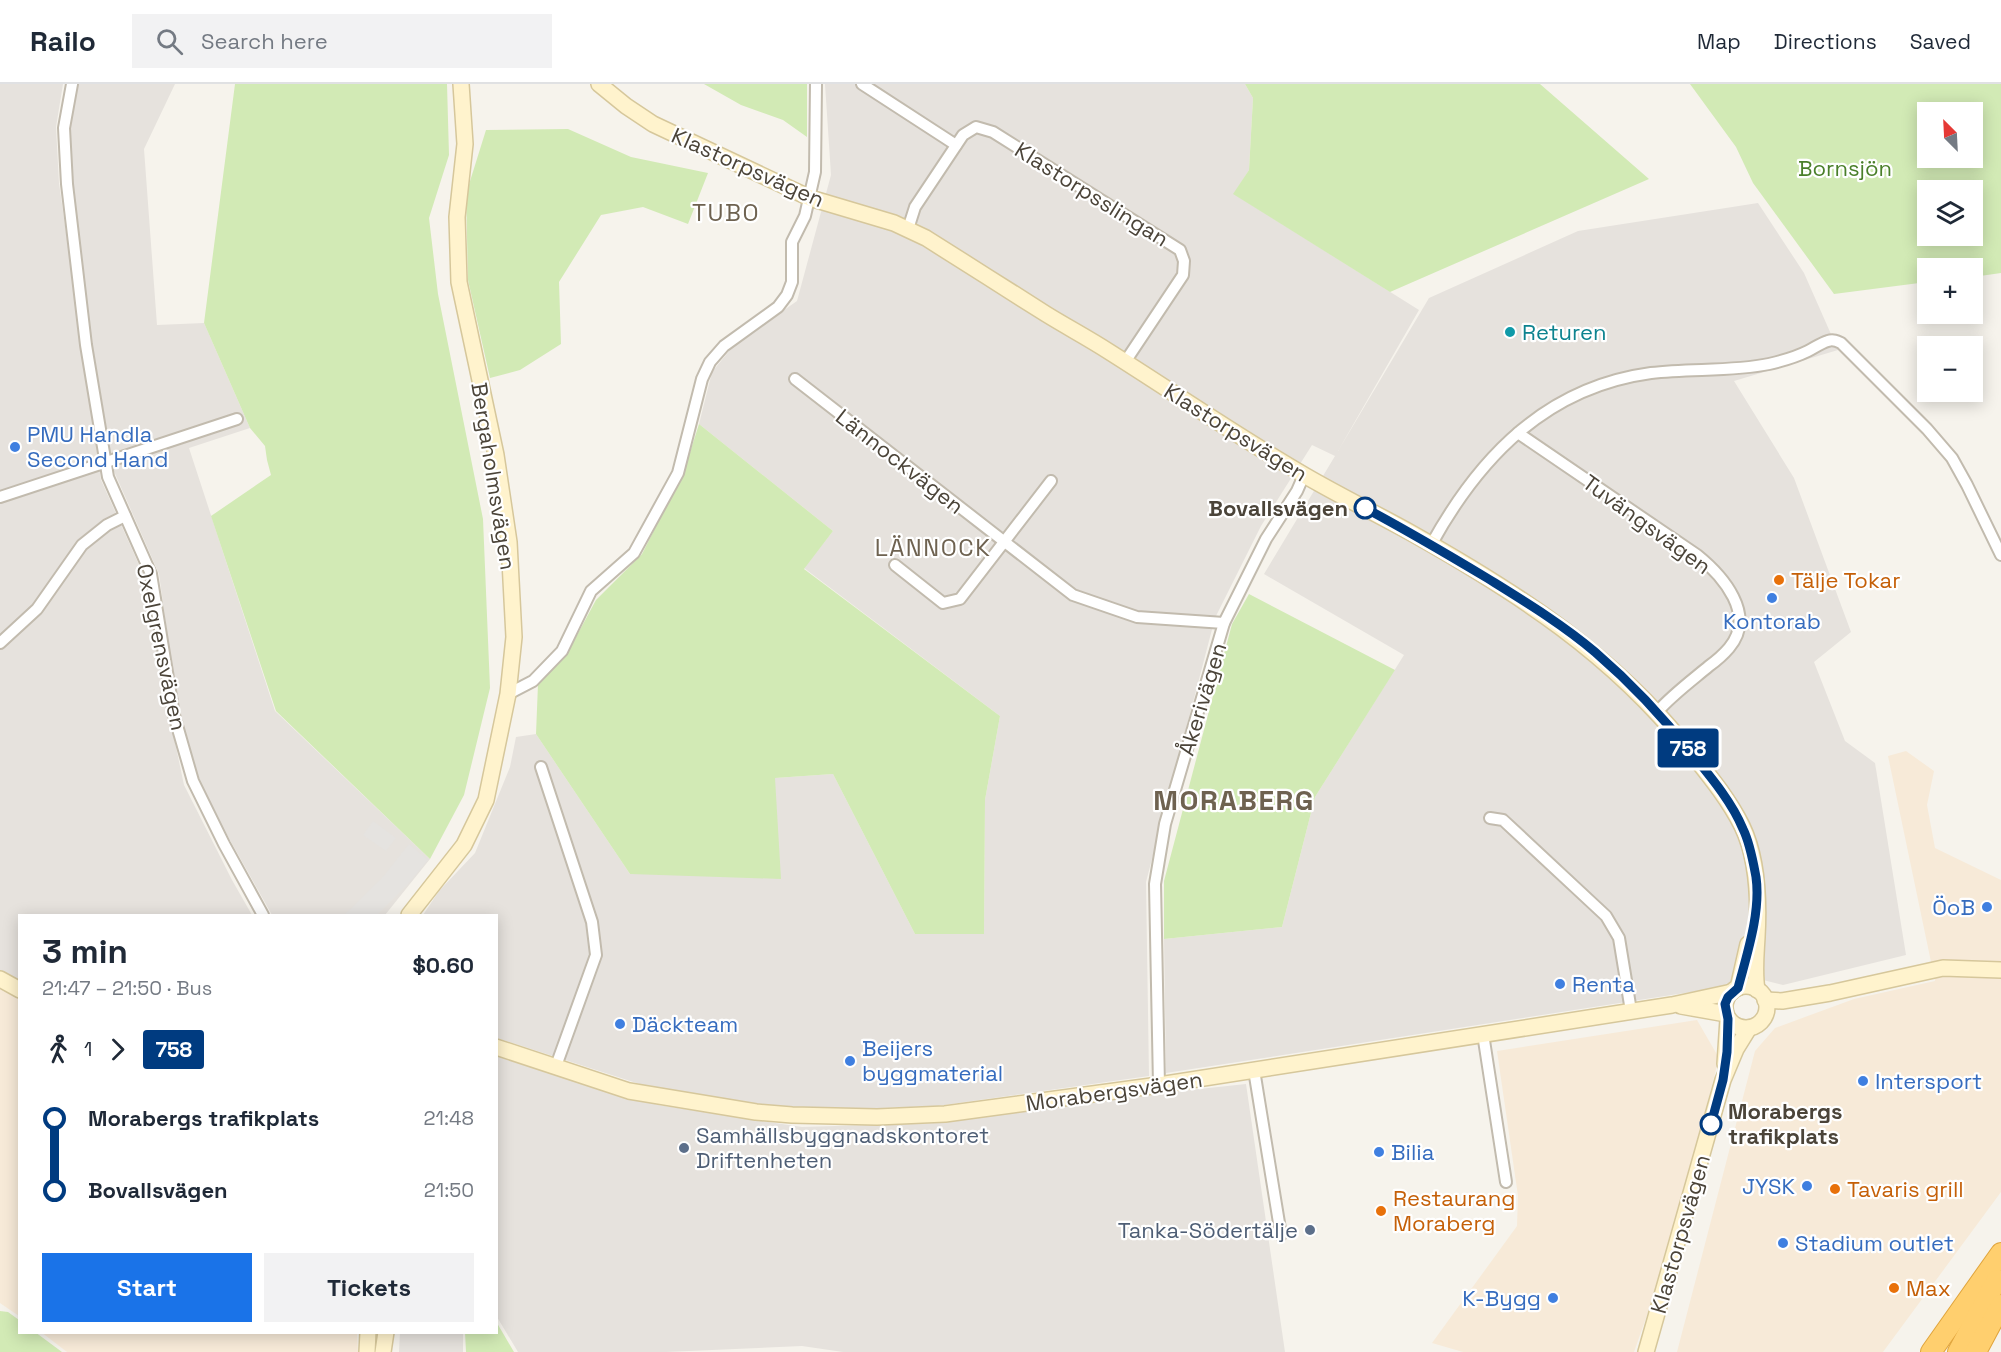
<!DOCTYPE html>
<html lang="en">
<head>
<meta charset="utf-8">
<style>
	:root { --surface:#fff; --page:#f2f2f3; --text:#1f2937; --muted:#747a83; --line:#e0e1e3; --accent:#1a73e8 }
	body { margin:0; font-family:"Space Grotesk",sans-serif; background:var(--page); color:var(--text); height:100vh; display:flex; flex-direction:column; font-size:22px; white-space:nowrap }
	* { box-sizing:border-box; margin:0 }
	p { font-size:20px; color:var(--muted) }
	.icon { flex:none; width:33px; height:33px; fill:none; stroke:currentColor; stroke-width:2; stroke-linecap:round; stroke-linejoin:round }
	.map { position:relative; flex:1; overflow:hidden }
	.panel { position:absolute; left:18px; top:830px; width:480px; height:420px; display:flex; flex-direction:column; background:var(--surface); border-radius:0px; box-shadow:0 3px 15px #0003 }
	.panel>* { flex:none }
	.badge { padding:0 12px; border-radius:4px; font-size:21px; line-height:39px }
	.needle { width:39px; rotate:336deg }
	.tools { position:absolute; left:1917px; top:18px; display:grid; gap:12px }
	.tools a { display:grid; place-items:center; width:66px; height:66px; border-radius:0px; background:var(--surface); box-shadow:0 3px 15px #0003; font-size:30px }
	.map>.badge { position:absolute; translate:-50% -50%; box-shadow:0 0 0 3px #fff }
	.legs { display:flex; align-items:center; gap:9px; height:66px; padding:0 24px; font-size:20px }
	.legs p { margin-inline-start:auto }
	.headline { display:flex; align-items:center; justify-content:space-between; height:102px; padding:0 24px }
	h1 { font-size:33px; font-weight:800; line-height:45px }
	.cta { display:flex; gap:12px; margin-top:auto; padding:12px 24px }
	.cta a { flex:1; height:69px; border-radius:0px; background:var(--accent); color:#fff; font-size:24px; font-weight:800; line-height:69px; text-align:center }
	.cta a+a { background:var(--page); color:var(--text) }
	ul { padding:0 24px; list-style:none }
	li { display:flex; align-items:center; gap:21px; height:72px; font-size:22px }
	li i { display:grid; place-items:center; width:9px; height:100%; margin:0 8px; background:currentColor }
	li i::after { content:''; width:15px; height:15px; margin:-8px; border:4px solid; border-radius:50%; background:var(--surface) }
	li p { margin-inline-start:auto }
	li:first-child i { background:linear-gradient(#0000 50%,currentColor 0) }
	li:last-child i { background:linear-gradient(currentColor 50%,#0000 0) }
	header { display:flex; align-items:center; gap:36px; box-sizing:border-box; height:84px; padding:0 30px; background:var(--surface); border-bottom:2px solid var(--line) }
	header strong { font-size:28px }
	nav { display:flex; gap:33px; margin-inline-start:auto; font-size:21px }
	.search { width:420px; height:54px; background:var(--page); display:flex; align-items:center; gap:15px; box-sizing:border-box; padding:0 21px; border-radius:0px; color:var(--muted); font-size:22px }
	.map>svg:first-child { display:block }
</style>
</head>
<body>
<header>
<strong>Railo</strong>
<div class="search"><svg class="icon" aria-label="search" viewBox="0 0 24 24"><circle cx="10" cy="10" r="6"/><path d="M15 15l6 6"/></svg>Search here</div>
<nav><a>Map</a><a>Directions</a><a>Saved</a></nav>
</header>
<div class="map">
<svg width="2001" height="1268" viewBox="0 0 2001 1268">
	<rect width="100%" height="100%" fill="#f6f3ec"/>
	<!-- commercial -->
	<g fill="#f7ead8">
		<polygon points="1906,667 1934,687 1927,721 1935,764 2001,796 2001,1108 1883,1268 1677,1268 1755,967 1775,944 1854,915 1935,897 1888,672"/>
		<polygon points="0,902 19,915 19,1232 0,1219"/>
		<polygon points="1697,936 1719,974 1665,1180 1634,1268 1463,1268 1432,1259 1517,1142 1518,1112 1497,967"/>
		<polygon points="41,1248 357,1248 358,1268 67,1268"/>
	</g>
	<!-- industrial -->
	<g fill="#e6e2dd">
		<polygon points="0,0 63,0 56,43 59,99 101,396 144,492 162,597 184,701 232,796 252,831 20,831 19,898 0,887"/>
		<polygon points="77,0 175,0 144,65 157,241 204,239 250,344 189,364 275,627 430,775 385,831 272,831 208,717 198,691 183,642 173,592 159,490 113,385 84,211 73,130 70,48"/>
		<polygon points="825,0 1245,0 1253,14 1249,86 1234,110 1419,226 1338,367 1429,214 1578,147 1758,119 1804,189 1838,266 1734,297 1794,394 1851,548 1814,578 1845,657 1875,679 1906,871 1783,901 1763,896 1741,894 1717,904 1166,989 1164,855 1282,843 1315,713 1404,571 1264,490 1335,372 1312,361 1261,442 1215,534 1146,798 1149,992 937,1022 800,1027 655,1005 497,954 496,831 423,831 439,807 475,769 510,683 516,653 536,650 630,790 775,694 833,690 915,850 984,850 985,716 1000,632 804,484 833,447 699,340 712,288 734,261 797,217 831,91"/>
		<polygon points="496,971 658,1021 802,1043 936,1039 1162,1009 1246,1000 1285,1268 843,1268 802,1262 666,1268 518,1268 497,1233"/>
		<polygon points="400,1248 463,1248 463,1268 399,1268"/>
	</g>
	<!-- green -->
	<g fill="#d2eab5" fill-rule="evenodd">
		<polygon points="235,0 447,0 449,71 429,134 438,210 483,435 490,604 464,711 430,775 276,627 211,432 271,391 267,376 265,362 250,344 204,239"/>
		<polygon points="704,0 807,0 807,53 783,36 741,21"/>
		<polygon points="1245,0 1540,0 1649,95 1390,208 1233,110 1249,86 1253,14"/>
		<path d="M 1690,0 L 2001,0 L 2001,189 L 1973,193 L 1972,184 L 1928,184 L 1927,198 L 1834,210 L 1753,99 L 1736,63 ZM 1972,28 L 1972,74 L 1928,74 L 1928,28 ZM 1972,106 L 1972,152 L 1928,152 L 1928,106 Z"/>
		<polygon points="568,45 631,73 708,89 688,140 643,123 601,131 559,198 561,260 520,286 490,294 468,196 466,110 486,46"/>
		<polygon points="699,340 833,447 804,485 1000,632 985,716 984,850 915,850 833,690 775,694 781,795 630,790 536,650 538,600 569,566 596,516 642,470 684,387"/>
		<polygon points="1249,510 1395,586 1315,713 1282,843 1164,855 1164,797 1232,540"/>
		<polygon points="0,1227 8,1228 19,1236 20,1248 35,1248 62,1268 0,1268"/>
		<polygon points="497,1239 514,1268 466,1268 465,1248 496,1248"/>
	</g>
	<!-- parking -->
	<g fill="#e5e3e0">
		<polygon points="373,737 396,754 386,767 363,751"/>
		<polygon points="409,760 428,776 408,800 377,831 344,831 382,794"/>
	</g>
	<g fill="none" stroke-linecap="round" stroke-linejoin="round">
		<defs>
			<g id="street">
				<polyline points="72,0 64,44 67,100 86,261 108,393 151,490 174,631 193,697 224,760 263,831"/>
				<polyline points="862,0 956,61"/>
				<polyline points="908,145 915,123 963,51 976,43 993,48 1180,166 1184,177 1183,191 1125,278"/>
				<polyline points="795,295 1073,511 1137,533 1224,539"/>
				<path d="M 1518,349 L 1697,471 C 1723,492 1757,531 1729,564 C 1723,571 1716,577 1709,582 C 1691,597 1672,611 1657,628"/>
				<polyline points="0,413 237,335"/>
				<path d="M 1431,461 C 1480,372 1547,303 1651,289 C 1690,284 1731,288 1769,280 C 1782,277 1796,273 1808,267 C 1814,264 1821,259 1828,257 C 1833,255 1837,257 1841,259 L 1927,345 L 1952,374 L 1967,401 L 2001,471"/>
				<polyline points="895,481 943,519 960,515 1051,397"/>
				<polyline points="0,559 37,525 82,461 107,441 125,432"/>
				<polyline points="508,610 533,597 562,567 591,507 634,469 678,389 702,295 710,278 724,262 778,223 787,211 792,198 792,158 805,132 815,88 816,0"/>
				<polyline points="541,683 592,838 596,871 556,982"/>
				<polyline points="1490,734 1503,736 1606,832 1619,854 1631,927"/>
				<polyline points="1483,950 1506,1098"/>
				<polyline points="1254,986 1281,1151"/>
				<polyline points="1159,1001 1155,800 1165,740 1224,539 1266,455 1297,407 1304,391"/>
			</g>
			<g id="secondary">
				<path d="M 599,0 L 626,22 L 653,40 L 810,114 L 894,139 L 926,154 C 966,179 1006,205 1046,230 C 1067,243 1088,254 1108,267 C 1173,308 1237,352 1304,391 C 1340,412 1377,430 1413,450 C 1518,509 1612,570 1688,665 C 1707,689 1728,714 1742,742 C 1758,775 1759,818 1757,853 C 1756,872 1754,888 1757,906"/>
				<polyline points="409,831 464,761 486,716 508,610 514,553 509,458 496,371 459,198 457,133 465,60 461,0"/>
				<polyline points="0,895 20,906"/>
				<circle cx="1746" cy="923" r="21"/>
				<polyline points="1738,904 1748,860"/>
				<polyline points="1765,916 1782,917 1830,909 1943,884 2001,886"/>
				<polyline points="1681,922 1726,930"/>
				<polyline points="496,963 629,1007 756,1028 792,1031 877,1033 945,1030 1159,1001 1672,921 1732,908"/>
				<polyline points="1725,980 1728,935"/>
				<polyline points="367,1268 368,1248"/>
				<polyline points="383,1268 386,1248"/>
				<polyline points="1646,1268 1723,996 1736,965 1749,944"/>
			</g>
			<g id="highway">
				<polyline points="1931,1268 2001,1169"/>
				<polyline points="1958,1268 1997,1196"/>
				<polyline points="1976,1268 2001,1221"/>
			</g>
		</defs>
		<!-- street casing -->
		<use href="#street" stroke="#c2bbae" stroke-width="14"/>
		<!-- secondary casing -->
		<use href="#secondary" stroke="#d6c79b" stroke-width="18"/>
		<!-- highway casing -->
		<use href="#highway" stroke="#e0a43c" stroke-width="22"/>
		<!-- street -->
		<use href="#street" stroke="#fff" stroke-width="10"/>
		<!-- secondary -->
		<use href="#secondary" stroke="#fff3cd" stroke-width="15"/>
		<!-- highway -->
		<use href="#highway" stroke="#ffcf6e" stroke-width="20"/>
	</g>
	<g fill="none" stroke-linecap="round" stroke-linejoin="round">
		<defs>
			<path id="line-1" d="M 1365,424 C 1406,446 1447,470 1487,494 C 1524,517 1562,540 1595,568 C 1631,599 1663,633 1692,670 C 1710,692 1732,718 1743,745 C 1750,759 1753,777 1756,793 C 1761,828 1747,870 1738,904 L 1728,913 L 1725,920 L 1728,935 L 1727,968 L 1723,996 L 1711,1040"/>
		</defs>
		<!-- line-1 casing -->
		<use href="#line-1" stroke="#fff" stroke-width="14"/>
		<!-- line-1 -->
		<use href="#line-1" stroke="#003b80" stroke-width="9"/>
	</g>
	<!-- markers -->
	<circle fill="#0f9aa8" stroke="#fff" stroke-width="2" cx="1510" cy="248" r="6"/>
	<g fill="#3f7fe0" stroke="#fff" stroke-width="2">
		<circle cx="15" cy="363" r="6"/>
		<circle cx="1772" cy="514" r="6"/>
		<circle cx="1987" cy="823" r="6"/>
		<circle cx="1560" cy="900" r="6"/>
		<circle cx="620" cy="940" r="6"/>
		<circle cx="850" cy="977" r="6"/>
		<circle cx="1863" cy="997" r="6"/>
		<circle cx="1379" cy="1068" r="6"/>
		<circle cx="1807" cy="1102" r="6"/>
		<circle cx="1783" cy="1159" r="6"/>
		<circle cx="1553" cy="1214" r="6"/>
	</g>
	<g fill="#fff" stroke="#003b80" stroke-width="3">
		<circle cx="1365" cy="424" r="10"/>
		<circle cx="1711" cy="1040" r="10"/>
	</g>
	<g fill="#e8710a" stroke="#fff" stroke-width="2">
		<circle cx="1779" cy="496" r="6"/>
		<circle cx="1835" cy="1105" r="6"/>
		<circle cx="1381" cy="1127" r="6"/>
		<circle cx="1894" cy="1204" r="6"/>
	</g>
	<g fill="#5c6f8a" stroke="#fff" stroke-width="2">
		<circle cx="684" cy="1064" r="6"/>
		<circle cx="1310" cy="1146" r="6"/>
	</g>
	<g text-anchor="middle" stroke-width="4.5" stroke-linejoin="round" paint-order="stroke">
		<!-- street labels -->
		<g font-size="22" fill="#4b4439" stroke="#fff">
			<text transform="translate(748 83) rotate(24)" y="8">Klastorpsvägen</text>
			<text transform="translate(1092 110) rotate(32)" y="8">Klastorpsslingan</text>
			<text transform="translate(1236 348) rotate(32)" y="8">Klastorpsvägen</text>
			<text transform="translate(900 377) rotate(38)" y="8">Lännockvägen</text>
			<text transform="translate(494 392) rotate(81)" y="8">Bergaholmsvägen</text>
			<text transform="translate(1647 440) rotate(36)" y="8">Tuvängsvägen</text>
			<text transform="translate(162 563) rotate(78)" y="8">Oxelgrensvägen</text>
			<text transform="translate(1202 615) rotate(-73)" y="8">Åkerivägen</text>
			<text transform="translate(1114 1007) rotate(-8)" y="8">Morabergsvägen</text>
			<text transform="translate(1680 1150) rotate(-74)" y="8">Klastorpsvägen</text>
		</g>
		<!-- park labels -->
		<g font-size="22" fill="#4a7f2a" stroke="#fff">
			<text x="1845" y="92">Bornsjön</text>
		</g>
		<!-- culture labels -->
		<g font-size="22" fill="#0d838f" stroke="#fff" text-anchor="start">
			<text x="1522" y="256">Returen</text>
		</g>
		<!-- shop labels -->
		<g font-size="22" fill="#366cbe" stroke="#fff" text-anchor="start">
			<text x="27" y="358">PMU Handla<tspan x="27" dy="25">Second Hand</tspan></text>
			<text x="1772" y="545" text-anchor="middle">Kontorab</text>
			<text x="1975" y="831" text-anchor="end">ÖoB</text>
			<text x="1572" y="908">Renta</text>
			<text x="632" y="948">Däckteam</text>
			<text x="862" y="972">Beijers<tspan x="862" dy="25">byggmaterial</tspan></text>
			<text x="1875" y="1005">Intersport</text>
			<text x="1391" y="1076">Bilia</text>
			<text x="1795" y="1110" text-anchor="end">JYSK</text>
			<text x="1795" y="1167">Stadium outlet</text>
			<text x="1541" y="1222" text-anchor="end">K-Bygg</text>
		</g>
		<!-- stop labels -->
		<g font-size="22" font-weight="bold" fill="#4b4439" stroke="#fff" text-anchor="end">
			<text x="1348" y="432">Bovallsvägen</text>
			<text x="1728" y="1035" text-anchor="start">Morabergs<tspan x="1728" dy="25">trafikplats</tspan></text>
		</g>
		<!-- food labels -->
		<g font-size="22" fill="#c56008" stroke="#fff" text-anchor="start">
			<text x="1791" y="504">Tälje Tokar</text>
			<text x="1847" y="1113">Tavaris grill</text>
			<text x="1393" y="1122">Restaurang<tspan x="1393" dy="25">Moraberg</tspan></text>
			<text x="1906" y="1212">Max</text>
		</g>
		<!-- service labels -->
		<g font-size="22" fill="#4e5e75" stroke="#fff" text-anchor="start">
			<text x="696" y="1059">Samhällsbyggnadskontoret<tspan x="696" dy="25">Driftenheten</tspan></text>
			<text x="1298" y="1154" text-anchor="end">Tanka-Södertälje</text>
		</g>
		<!-- neighbourhood labels -->
		<g font-size="24" letter-spacing="1.5" fill="#6e6250" stroke="#fff">
			<text x="726" y="137">TUBO</text>
			<text x="933" y="472">LÄNNOCK</text>
		</g>
		<!-- district labels -->
		<g font-size="28" font-weight="bold" letter-spacing="1.5" fill="#6e6250" stroke="#fff">
			<text x="1234" y="726">MORABERG</text>
		</g>
	</g>
</svg>
<div class="tools">
<a><svg class="needle" viewBox="-14 -14 28 28"><path d="M0-13l5 13h-10z" fill="#e53935"/><path d="M0 13l5-13h-10z" fill="#747a83"/></svg></a>
<a><svg class="icon" aria-label="layers" viewBox="0 0 24 24"><path d="M12 4l9 5-9 5-9-5zM3 14l9 5 9-5"/></svg></a>
<a>+</a>
<a>−</a>
</div>
<b class="badge" style="left:1688px;top:664px;background:#003b80;color:#fff">758</b>
<section class="panel">
<div class="headline"><div><h1>3 min</h1><p>21:47 – 21:50 · Bus</p></div><b>$0.60</b></div>
<div class="legs"><svg class="icon" aria-label="walk" viewBox="0 0 24 24"><circle cx="13" cy="4" r="2"/><path d="M13 8l-2 6 4 7M11 14l-3 7M7 12l3-4h3l4 4"/></svg>1<svg class="icon" aria-label="forward" viewBox="0 0 24 24"><path d="M9 5l7 7-7 7"/></svg><b class="badge" style="background:#003b80;color:#fff">758</b></div>
<ul>
<li><i style="color:#003b80"></i><b>Morabergs trafikplats</b><p>21:48</p></li>
<li><i style="color:#003b80"></i><b>Bovallsvägen</b><p>21:50</p></li>
</ul>
<div class="cta"><a>Start</a><a>Tickets</a></div>
</section>
</div>
</body>
</html>
